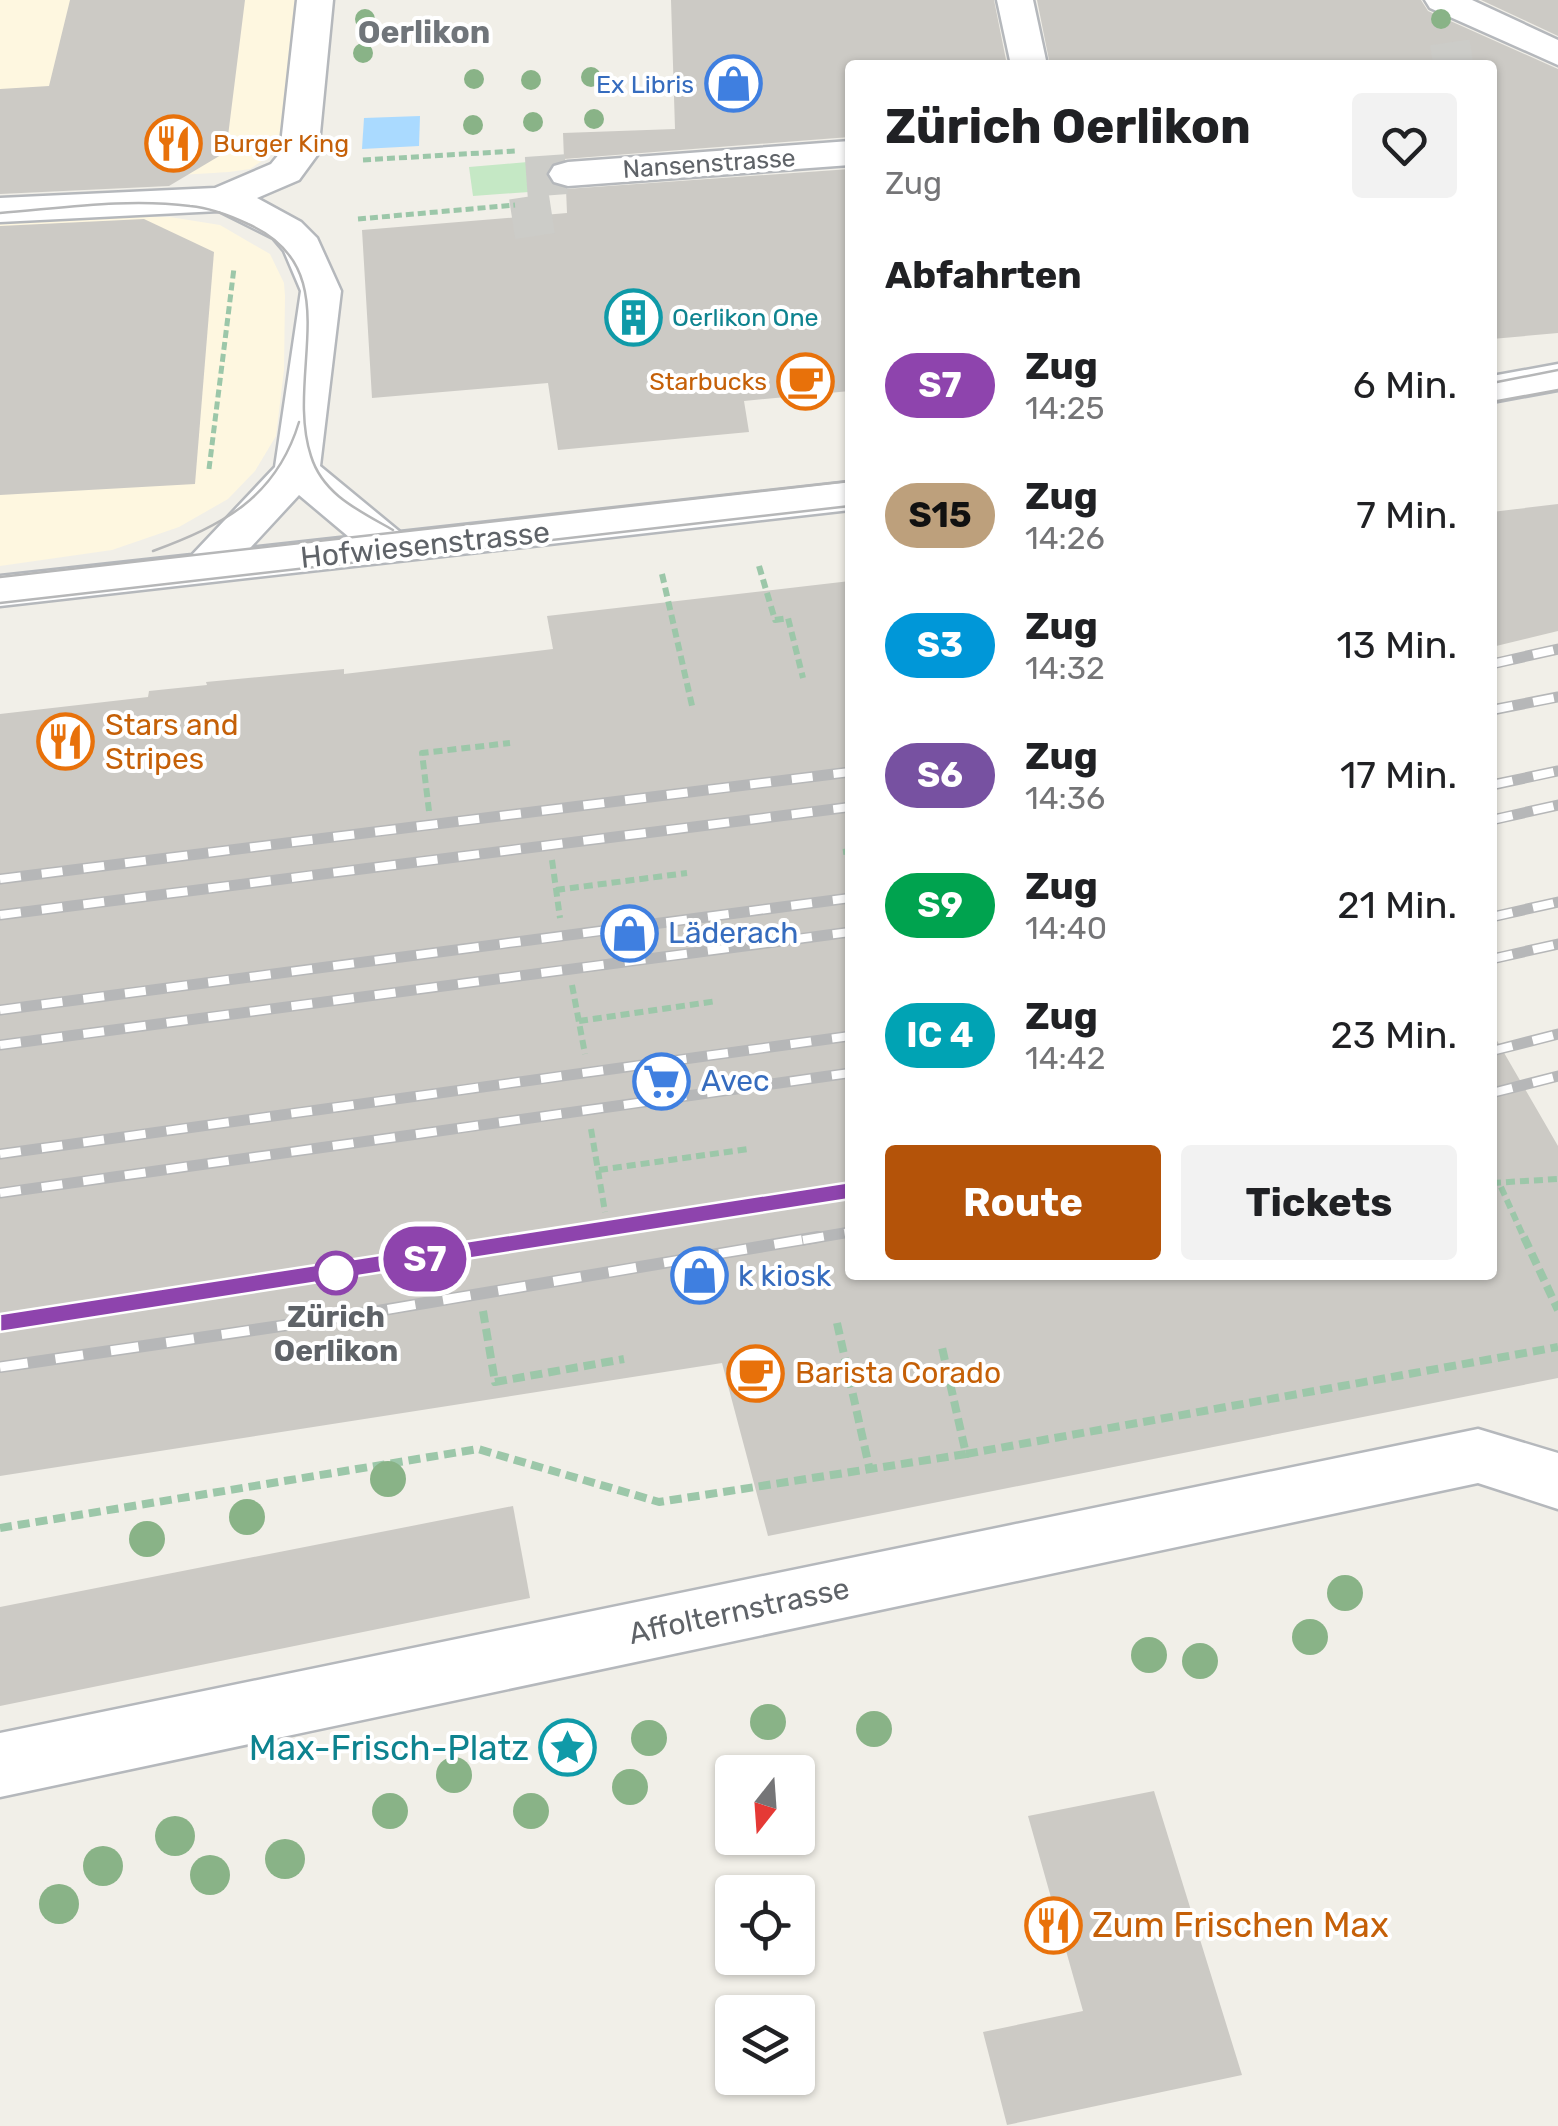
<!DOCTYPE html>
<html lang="de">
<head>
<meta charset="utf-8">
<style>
	:root { --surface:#fff; --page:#f2f2f2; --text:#202124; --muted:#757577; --accent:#b45309 }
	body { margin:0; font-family:Rubik,sans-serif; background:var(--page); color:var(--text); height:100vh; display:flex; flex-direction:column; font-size:38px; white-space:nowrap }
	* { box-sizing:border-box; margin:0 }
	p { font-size:32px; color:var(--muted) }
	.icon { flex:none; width:55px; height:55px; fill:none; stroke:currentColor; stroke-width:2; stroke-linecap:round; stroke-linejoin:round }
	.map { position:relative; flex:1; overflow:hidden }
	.details { position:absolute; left:845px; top:60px; width:652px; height:1220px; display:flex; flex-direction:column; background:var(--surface); border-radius:10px; box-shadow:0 2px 8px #0004 }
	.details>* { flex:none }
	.badge { padding:0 20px; border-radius:32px; font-size:35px; line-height:65px }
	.needle { width:65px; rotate:197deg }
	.fabs { position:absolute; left:715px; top:1755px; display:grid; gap:20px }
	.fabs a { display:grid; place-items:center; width:100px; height:100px; border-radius:10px; background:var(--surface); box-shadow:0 2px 8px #0004; font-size:50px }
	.map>.badge { position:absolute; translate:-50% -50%; box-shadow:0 0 0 5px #fff }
	h2 { padding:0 40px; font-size:38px; line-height:90px }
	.round { display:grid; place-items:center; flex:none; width:105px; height:105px; border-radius:10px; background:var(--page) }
	.summary { display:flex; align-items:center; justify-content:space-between; height:170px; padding:0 40px }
	h1 { font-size:48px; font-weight:700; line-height:75px }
	.action { display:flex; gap:20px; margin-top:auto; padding:20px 40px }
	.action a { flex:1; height:115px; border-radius:10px; background:var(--accent); color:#fff; font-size:40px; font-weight:700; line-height:115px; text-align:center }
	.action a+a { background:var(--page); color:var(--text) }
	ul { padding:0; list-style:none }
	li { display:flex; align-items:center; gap:30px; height:130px; padding:0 40px }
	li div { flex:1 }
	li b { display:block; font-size:38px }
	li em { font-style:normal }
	li .badge { min-width:110px; font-weight:700; text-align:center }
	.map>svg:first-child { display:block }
</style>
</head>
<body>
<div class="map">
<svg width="1558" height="2126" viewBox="0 0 1558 2126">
	<rect width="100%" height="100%" fill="#f1efe8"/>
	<!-- commercial -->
	<g fill="#fef7e0">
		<polygon points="0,0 296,0 282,141 278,150 250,169 229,172 0,186"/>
		<polygon points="113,217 170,217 220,225 270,254 284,283 285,296 284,370 276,436 255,471 228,499 179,527 112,550 0,566 0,224"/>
	</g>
	<!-- green -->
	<polygon fill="#c5e8c5" points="539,161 543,191 473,196 469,167"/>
	<!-- water -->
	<polygon fill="#aadaff" points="420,116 419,146 362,149 364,118"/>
	<!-- building -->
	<g fill="#cccac5">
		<polygon points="70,0 245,0 226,152 169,186 0,194 0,89 49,86"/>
		<polygon points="671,0 994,0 1007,65 850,65 850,137 564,159 563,133 675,129"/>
		<polygon points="1037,0 1421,0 1428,11 1558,69 1558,333 1492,339 1492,65 1050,65"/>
		<polygon points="1481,0 1558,0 1558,36"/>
		<polygon points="850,169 850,391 744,401 749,432 558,450 548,383 372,398 362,230 567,213 566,189"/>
		<polygon points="144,219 214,252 195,484 0,495 0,226"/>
		<polygon points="1558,504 1558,631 1492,647 1492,512"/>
		<polygon points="850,581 850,1275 1492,1275 1492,1032 1558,1146 1558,1378 768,1536 722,1363 0,1476 0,714 148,697 149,691 207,685 206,682 344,669 344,674 553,649 547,616"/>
		<polygon points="513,1506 530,1598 0,1706 0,1607"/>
		<polygon points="1154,1791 1242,2075 1007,2125 983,2032 1083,2011 1028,1816"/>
	</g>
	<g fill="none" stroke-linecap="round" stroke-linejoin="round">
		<!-- minor-tunnel -->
		<g stroke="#ccccc8" stroke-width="40" stroke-dasharray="40 20" stroke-linecap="butt">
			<polyline points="1433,65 1474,59"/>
			<polyline points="535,236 526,177 568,174"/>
		</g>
		<defs>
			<g id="minor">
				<path d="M 297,0 L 333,0 L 318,154 L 299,180 L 257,198 L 301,222 L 317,238 L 341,291 L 320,466 L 400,532 L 850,482 L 850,510 L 0,606 L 0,576 L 192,555 L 275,467 L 301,291 L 284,251 L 273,238 L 219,211 L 0,222 L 0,198 L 215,188 L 271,164 L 280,153 ZM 299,495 L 349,537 L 250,548 Z"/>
				<polygon points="997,0 1033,0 1047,65 1011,65"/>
				<polygon points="1425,0 1472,0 1558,40 1558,65 1430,8"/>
				<polygon points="850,141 850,165 568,186 554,182 549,174 554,166 568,162"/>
				<polygon points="1558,364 1558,390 1492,402 1492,376"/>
				<polygon points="1478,1429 1558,1453 1558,1509 1478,1483 0,1797 0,1733"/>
			</g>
		</defs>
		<!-- minor casing -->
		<use href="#minor" stroke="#b5b8bc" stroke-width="5"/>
		<!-- path-far2 -->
		<g stroke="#9cc7a9" stroke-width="5" stroke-dasharray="8 4" stroke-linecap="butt">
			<polyline points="363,160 515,151"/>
			<polyline points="358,219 515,205"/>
			<polyline points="209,469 234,268"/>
		</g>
		<!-- path-far1 -->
		<g stroke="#9cc7a9" stroke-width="6" stroke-dasharray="9 5" stroke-linecap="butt">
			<polyline points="759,566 775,620 788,618 803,678"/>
			<polyline points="662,574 693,710"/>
			<polyline points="429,811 422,753 510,743"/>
			<polyline points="843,852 850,851"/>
			<polyline points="552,860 560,918"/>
			<polyline points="556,890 687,873"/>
			<polyline points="572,985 585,1054"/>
			<polyline points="579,1021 717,1001"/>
			<polyline points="591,1129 605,1212"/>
			<polyline points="599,1170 748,1149"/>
			<polyline points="1492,1183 1558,1179"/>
			<polyline points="1501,1187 1525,1240"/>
		</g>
		<!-- path -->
		<g stroke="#9cc7a9" stroke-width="8" stroke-dasharray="12 6" stroke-linecap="butt">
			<polyline points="1524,1237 1558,1310"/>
			<polyline points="483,1311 495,1382 624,1359"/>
			<polyline points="837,1323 870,1471"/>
			<polyline points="966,1454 1558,1347"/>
			<polyline points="0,1528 478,1449 659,1502 966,1454 941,1343"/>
		</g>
		<!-- minor -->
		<use href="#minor" fill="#fff" fill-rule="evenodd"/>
		<!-- tram -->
		<g stroke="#b6b7b8" stroke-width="2.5">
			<path d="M 0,213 C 63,208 127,198 190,206 C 211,208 229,215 248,224 C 350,269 284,374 311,456 C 323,495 360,511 393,530"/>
			<polyline points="1492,383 1558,370"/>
			<polyline points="1492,402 1558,390"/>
			<path d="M 153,551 C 223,525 276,498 299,422"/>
			<polyline points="0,577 850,481"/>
			<polyline points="0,603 850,506"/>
		</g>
		<defs>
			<g id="rail-far1">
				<polyline points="1492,664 1558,649"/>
				<polyline points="1492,710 1558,697"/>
				<polyline points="1492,785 1558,771"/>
				<polyline points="1492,820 1558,805"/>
				<polyline points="0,879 850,772"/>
				<polyline points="0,915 850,807"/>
				<polyline points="1492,917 1558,902"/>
				<polyline points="1492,959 1558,944"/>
				<polyline points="0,1010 850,898"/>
				<polyline points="0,1045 850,932"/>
				<polyline points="1492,1051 1558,1034"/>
				<polyline points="1492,1093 1558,1076"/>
				<polyline points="0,1154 850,1036"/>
				<polyline points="0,1193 850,1073"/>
				<polyline points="532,1240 850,1190"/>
				<polyline points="803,1240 850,1232"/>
			</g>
			<g id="rail">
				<polyline points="0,1323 548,1237"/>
				<polyline points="0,1367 342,1317 818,1237"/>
			</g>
		</defs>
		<!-- rail-far1 casing -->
		<use href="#rail-far1" stroke="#b6b7b8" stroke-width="11"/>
		<!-- rail casing -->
		<use href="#rail" stroke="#b6b7b8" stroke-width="12"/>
		<!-- rail-far1 -->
		<use href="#rail-far1" stroke="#fff" stroke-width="8" stroke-dasharray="21" stroke-linecap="butt"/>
		<!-- rail -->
		<use href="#rail" stroke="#fff" stroke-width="9" stroke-dasharray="28" stroke-linecap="butt"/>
	</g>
	<!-- trees -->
	<g fill="#89b387">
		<circle cx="365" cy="19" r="10"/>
		<circle cx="1441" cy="19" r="10"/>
		<circle cx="363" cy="53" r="10"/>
		<circle cx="591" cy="77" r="10"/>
		<circle cx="474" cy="79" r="10"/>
		<circle cx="531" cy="80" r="10"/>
		<circle cx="594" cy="119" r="10"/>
		<circle cx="533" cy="122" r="10"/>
		<circle cx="473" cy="125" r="10"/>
		<circle cx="388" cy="1479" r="18"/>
		<circle cx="247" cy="1517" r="18"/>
		<circle cx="147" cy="1539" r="18"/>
		<circle cx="1345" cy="1593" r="18"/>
		<circle cx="1310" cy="1637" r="18"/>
		<circle cx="1149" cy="1655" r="18"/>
		<circle cx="1200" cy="1661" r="18"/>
		<circle cx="768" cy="1722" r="18"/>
		<circle cx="874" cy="1729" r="18"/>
		<circle cx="649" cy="1738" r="18"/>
		<circle cx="454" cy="1775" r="18"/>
		<circle cx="630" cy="1787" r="18"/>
		<circle cx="390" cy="1811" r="18"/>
		<circle cx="531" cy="1811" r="18"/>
		<circle cx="175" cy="1836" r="20"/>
		<circle cx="285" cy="1859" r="20"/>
		<circle cx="103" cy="1866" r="20"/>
		<circle cx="210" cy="1875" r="20"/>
		<circle cx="59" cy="1904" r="20"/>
	</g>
	<!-- line -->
	<polygon fill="#8e44ad" stroke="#fff" stroke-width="2.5" points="850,1182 860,1191 850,1199 0,1332 0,1314"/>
	<!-- icons -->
	<defs>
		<symbol id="shop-ring" viewBox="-11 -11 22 22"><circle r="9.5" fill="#fff" stroke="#3f7fe0" stroke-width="1.5"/><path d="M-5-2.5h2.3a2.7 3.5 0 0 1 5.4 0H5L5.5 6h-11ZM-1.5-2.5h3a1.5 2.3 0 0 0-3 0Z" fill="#3f7fe0"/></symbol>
		<symbol id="restaurant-ring" viewBox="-11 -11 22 22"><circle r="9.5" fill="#fff" stroke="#e8710a" stroke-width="1.5"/><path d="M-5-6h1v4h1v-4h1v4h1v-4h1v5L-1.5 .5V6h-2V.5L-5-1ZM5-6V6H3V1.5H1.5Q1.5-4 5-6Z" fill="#e8710a"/></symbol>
		<symbol id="building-ring" viewBox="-11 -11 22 22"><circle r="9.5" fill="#fff" stroke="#0f9aa8" stroke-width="1.5"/><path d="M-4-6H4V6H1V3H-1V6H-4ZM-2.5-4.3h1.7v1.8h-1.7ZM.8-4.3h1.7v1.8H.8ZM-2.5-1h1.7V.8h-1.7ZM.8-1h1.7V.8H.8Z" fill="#0f9aa8"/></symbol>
		<symbol id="cafe-ring" viewBox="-11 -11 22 22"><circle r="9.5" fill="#fff" stroke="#e8710a" stroke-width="1.5"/><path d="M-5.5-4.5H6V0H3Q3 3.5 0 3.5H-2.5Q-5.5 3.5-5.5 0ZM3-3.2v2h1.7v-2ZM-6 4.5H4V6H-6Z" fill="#e8710a"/></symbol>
		<symbol id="supermarket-ring" viewBox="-11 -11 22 22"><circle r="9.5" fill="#fff" stroke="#3f7fe0" stroke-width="1.5"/><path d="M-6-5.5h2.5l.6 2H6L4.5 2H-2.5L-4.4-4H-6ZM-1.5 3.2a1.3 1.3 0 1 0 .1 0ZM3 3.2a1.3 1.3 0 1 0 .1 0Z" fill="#3f7fe0"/></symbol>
		<symbol id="sight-ring" viewBox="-11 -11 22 22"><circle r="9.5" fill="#fff" stroke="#0f9aa8" stroke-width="1.5"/><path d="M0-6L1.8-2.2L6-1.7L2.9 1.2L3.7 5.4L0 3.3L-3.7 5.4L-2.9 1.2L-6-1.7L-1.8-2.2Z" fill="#0f9aa8"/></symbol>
	</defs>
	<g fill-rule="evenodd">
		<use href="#shop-ring" x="702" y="52" width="63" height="63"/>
		<use href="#restaurant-ring" x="142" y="112" width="63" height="63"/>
		<use href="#building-ring" x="602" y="286" width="63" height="63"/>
		<use href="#cafe-ring" x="774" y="350" width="63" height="63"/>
		<use href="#restaurant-ring" x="34" y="710" width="63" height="63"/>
		<use href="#shop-ring" x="598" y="902" width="63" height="63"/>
		<use href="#supermarket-ring" x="630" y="1050" width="63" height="63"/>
		<use href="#shop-ring" x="668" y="1244" width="63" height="63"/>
		<use href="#cafe-ring" x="724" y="1342" width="63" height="63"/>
		<use href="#sight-ring" x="536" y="1716" width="63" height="63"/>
		<use href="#restaurant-ring" x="1022" y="1894" width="63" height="63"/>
	</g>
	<!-- markers -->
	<circle fill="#fff" stroke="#8e44ad" stroke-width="5" cx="336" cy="1273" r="20"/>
	<g text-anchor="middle" stroke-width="8" stroke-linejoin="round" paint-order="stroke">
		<!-- far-shop labels -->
		<g font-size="25" fill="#366cbe" stroke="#fff" text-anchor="end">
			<text x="694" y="93">Ex Libris</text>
		</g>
		<!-- far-food labels -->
		<g font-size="25" fill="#c56008" stroke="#fff" text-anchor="start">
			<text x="213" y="152">Burger King</text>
			<text x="767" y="390" text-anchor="end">Starbucks</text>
		</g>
		<!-- far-street labels -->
		<g font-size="25" fill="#5f6368" stroke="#fff">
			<text transform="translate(709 163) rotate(-4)" y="9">Nansenstrasse</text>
		</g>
		<!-- far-culture labels -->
		<g font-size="25" fill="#0d838f" stroke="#fff" text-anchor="start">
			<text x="672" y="326">Oerlikon One</text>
		</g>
		<!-- street labels -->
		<g font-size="30" fill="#5f6368" stroke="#fff">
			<text transform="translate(425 545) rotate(-6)" y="10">Hofwiesenstrasse</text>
			<text transform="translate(739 1611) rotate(-12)" y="10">Affolternstrasse</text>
		</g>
		<!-- food labels -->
		<g font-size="30" fill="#c56008" stroke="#fff" text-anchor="start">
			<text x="105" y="735">Stars and<tspan x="105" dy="34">Stripes</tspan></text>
			<text x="795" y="1383">Barista Corado</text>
		</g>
		<!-- shop labels -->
		<g font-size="30" fill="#366cbe" stroke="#fff" text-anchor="start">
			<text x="668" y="943">Läderach</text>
			<text x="701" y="1091">Avec</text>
			<text x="738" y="1286">k kiosk</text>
		</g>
		<!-- stop labels -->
		<g font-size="30" font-weight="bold" fill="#5f6368" stroke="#fff">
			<text x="336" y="1327">Zürich<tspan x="336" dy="34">Oerlikon</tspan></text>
		</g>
		<!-- far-district labels -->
		<g font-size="32" font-weight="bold" fill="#70757a" stroke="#fff">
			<text x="424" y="43">Oerlikon</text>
		</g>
		<!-- near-culture labels -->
		<g font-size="35" fill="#0d838f" stroke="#fff" text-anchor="end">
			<text x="529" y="1760">Max-Frisch-Platz</text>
		</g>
		<!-- near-food labels -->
		<g font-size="35" fill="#c56008" stroke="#fff" text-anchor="start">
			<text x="1092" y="1937">Zum Frischen Max</text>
		</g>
	</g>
</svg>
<div class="fabs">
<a><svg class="needle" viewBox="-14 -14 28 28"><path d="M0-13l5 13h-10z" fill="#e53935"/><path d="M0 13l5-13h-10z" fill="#757577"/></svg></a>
<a><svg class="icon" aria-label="locate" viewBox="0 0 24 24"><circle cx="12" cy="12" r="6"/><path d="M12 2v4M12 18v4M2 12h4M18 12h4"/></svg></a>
<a><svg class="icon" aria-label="layers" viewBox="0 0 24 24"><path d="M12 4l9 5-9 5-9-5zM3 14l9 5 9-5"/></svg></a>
</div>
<b class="badge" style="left:425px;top:1259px;background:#8e44ad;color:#fff">S7</b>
<section class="details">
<div class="summary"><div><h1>Zürich Oerlikon</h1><p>Zug</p></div><a class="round"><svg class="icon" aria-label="heart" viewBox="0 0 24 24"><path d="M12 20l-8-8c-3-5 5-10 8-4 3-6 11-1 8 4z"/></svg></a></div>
<h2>Abfahrten</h2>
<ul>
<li><span class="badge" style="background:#8e44ad;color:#fff">S7</span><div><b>Zug</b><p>14:25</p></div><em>6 Min.</em></li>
<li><span class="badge" style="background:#bda07c;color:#111">S15</span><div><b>Zug</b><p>14:26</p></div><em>7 Min.</em></li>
<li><span class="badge" style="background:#0097d8;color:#fff">S3</span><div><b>Zug</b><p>14:32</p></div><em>13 Min.</em></li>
<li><span class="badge" style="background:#7751a1;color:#fff">S6</span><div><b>Zug</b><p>14:36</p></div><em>17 Min.</em></li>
<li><span class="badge" style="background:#00a34f;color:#fff">S9</span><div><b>Zug</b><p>14:40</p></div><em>21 Min.</em></li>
<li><span class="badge" style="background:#00a3b4;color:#fff">IC 4</span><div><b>Zug</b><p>14:42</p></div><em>23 Min.</em></li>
</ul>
<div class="action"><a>Route</a><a>Tickets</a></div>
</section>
</div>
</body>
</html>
